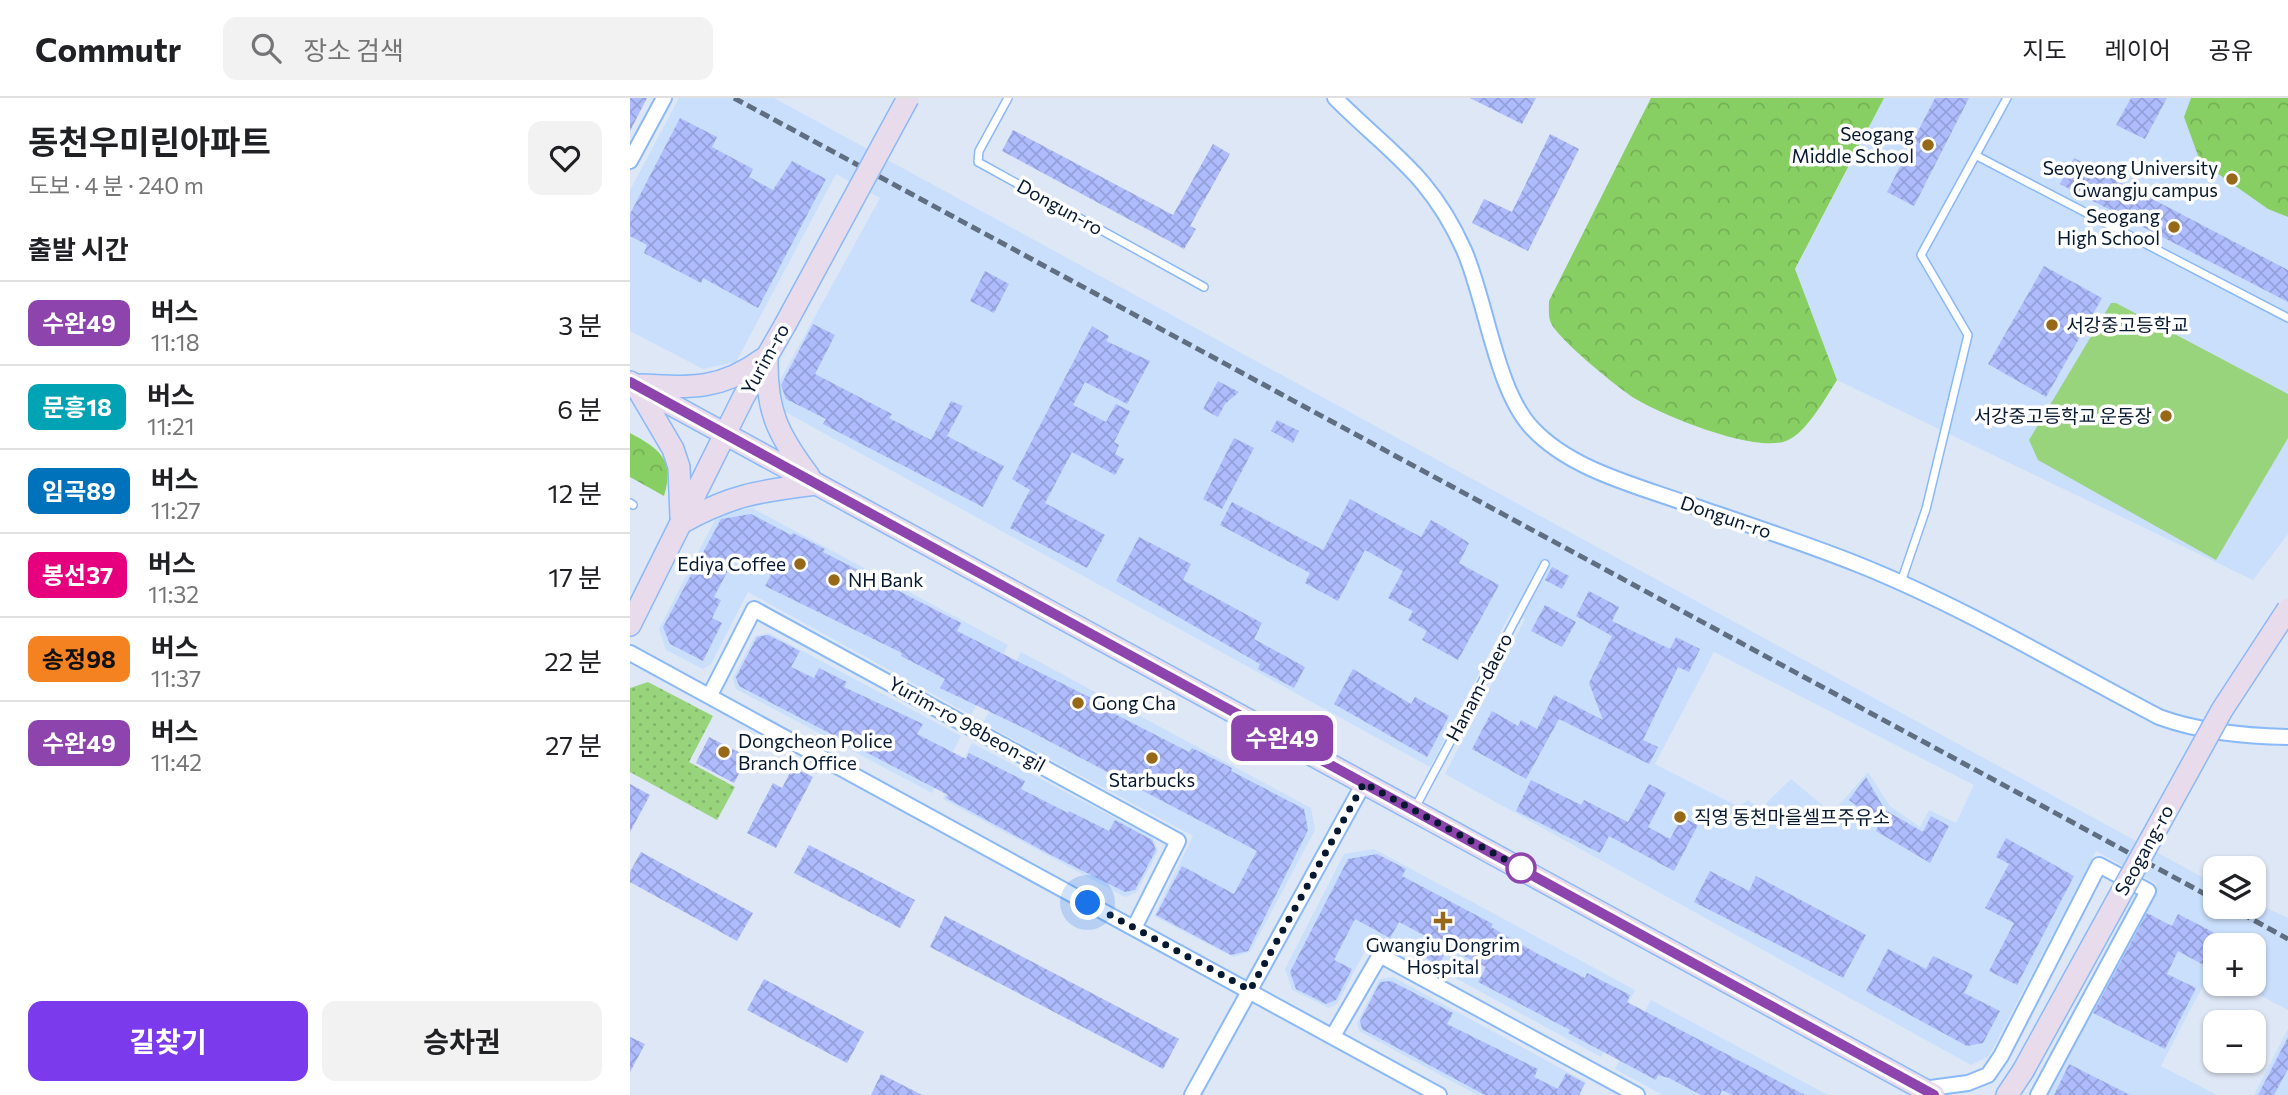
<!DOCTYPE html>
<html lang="ko">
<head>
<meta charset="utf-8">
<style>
	:root { --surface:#fff; --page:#f2f2f2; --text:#202124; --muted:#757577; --line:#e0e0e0; --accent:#7c3aed }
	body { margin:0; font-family:Commissioner,"Noto Sans KR",sans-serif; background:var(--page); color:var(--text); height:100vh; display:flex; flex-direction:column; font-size:26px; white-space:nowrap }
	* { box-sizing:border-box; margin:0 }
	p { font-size:23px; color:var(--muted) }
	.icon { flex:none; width:38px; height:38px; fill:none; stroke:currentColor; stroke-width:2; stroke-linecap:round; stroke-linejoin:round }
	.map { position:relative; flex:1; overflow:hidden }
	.side { display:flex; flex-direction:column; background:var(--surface); width:630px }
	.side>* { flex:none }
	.badge { padding:0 14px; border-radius:10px; font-size:24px; line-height:46px }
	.fabs { position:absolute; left:1573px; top:758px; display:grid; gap:14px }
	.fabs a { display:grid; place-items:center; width:63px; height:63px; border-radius:14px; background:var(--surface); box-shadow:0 2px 5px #0004; font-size:35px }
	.you { position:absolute; width:35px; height:35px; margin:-18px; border:5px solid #fff; border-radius:50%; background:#1a73e8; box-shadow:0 0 0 10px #1a73e833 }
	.map>.badge { position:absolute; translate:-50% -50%; box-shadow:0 0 0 4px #fff }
	h2 { padding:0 28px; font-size:26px; line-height:63px }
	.round { display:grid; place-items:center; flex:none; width:74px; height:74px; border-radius:14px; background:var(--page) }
	.headline { display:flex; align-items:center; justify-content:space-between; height:119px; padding:0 28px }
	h1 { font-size:33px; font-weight:700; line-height:52px }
	.primary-button { display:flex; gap:14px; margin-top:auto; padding:14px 28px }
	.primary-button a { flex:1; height:80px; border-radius:14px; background:var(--accent); color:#fff; font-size:28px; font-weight:700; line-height:80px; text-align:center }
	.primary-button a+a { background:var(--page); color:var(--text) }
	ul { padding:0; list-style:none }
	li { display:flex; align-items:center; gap:21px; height:84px; padding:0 28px; border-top:2px solid var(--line) }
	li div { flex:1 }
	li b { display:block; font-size:26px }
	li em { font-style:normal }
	li .badge { min-width:77px; font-weight:700; text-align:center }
	header { display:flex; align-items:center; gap:42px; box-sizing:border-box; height:98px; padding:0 35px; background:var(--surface); border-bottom:2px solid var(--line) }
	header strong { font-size:33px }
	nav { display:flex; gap:38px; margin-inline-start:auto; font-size:24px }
	.search { width:490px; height:63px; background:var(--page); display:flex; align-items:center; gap:18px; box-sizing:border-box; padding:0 24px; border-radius:14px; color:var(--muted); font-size:26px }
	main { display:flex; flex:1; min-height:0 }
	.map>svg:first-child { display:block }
</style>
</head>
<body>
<header>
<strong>Commutr</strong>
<div class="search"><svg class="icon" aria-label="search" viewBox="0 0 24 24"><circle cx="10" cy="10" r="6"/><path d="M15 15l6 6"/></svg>장소 검색</div>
<nav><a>지도</a><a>레이어</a><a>공유</a></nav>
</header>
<main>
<section class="side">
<div class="headline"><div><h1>동천우미린아파트</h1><p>도보 · 4 분 · 240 m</p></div><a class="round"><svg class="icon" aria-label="heart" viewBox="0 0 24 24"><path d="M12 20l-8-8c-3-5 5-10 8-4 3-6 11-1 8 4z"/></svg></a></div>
<h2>출발 시간</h2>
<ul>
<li><span class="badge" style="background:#8e44ad;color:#fff">수완49</span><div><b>버스</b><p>11:18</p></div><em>3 분</em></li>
<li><span class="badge" style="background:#00a3b4;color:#fff">문흥18</span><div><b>버스</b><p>11:21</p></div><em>6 분</em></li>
<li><span class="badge" style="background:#0072bc;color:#fff">임곡89</span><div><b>버스</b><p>11:27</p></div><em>12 분</em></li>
<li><span class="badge" style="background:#e6007e;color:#fff">봉선37</span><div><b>버스</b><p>11:32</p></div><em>17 분</em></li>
<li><span class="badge" style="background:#f58220;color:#111">송정98</span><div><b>버스</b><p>11:37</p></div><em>22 분</em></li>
<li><span class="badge" style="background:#8e44ad;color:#fff">수완49</span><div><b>버스</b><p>11:42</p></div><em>27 분</em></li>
</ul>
<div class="primary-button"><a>길찾기</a><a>승차권</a></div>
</section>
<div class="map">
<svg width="1658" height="997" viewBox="0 0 1658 997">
	<defs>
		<pattern id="forest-crowns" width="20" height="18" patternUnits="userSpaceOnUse" patternTransform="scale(1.75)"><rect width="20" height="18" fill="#88cf63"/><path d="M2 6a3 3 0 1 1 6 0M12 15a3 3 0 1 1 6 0" fill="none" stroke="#74b156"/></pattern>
		<pattern id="park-dots" width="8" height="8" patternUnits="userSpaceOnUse" patternTransform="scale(1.75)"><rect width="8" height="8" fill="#98d47b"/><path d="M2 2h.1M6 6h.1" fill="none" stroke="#82b56b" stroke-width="1.8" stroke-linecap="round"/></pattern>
		<pattern id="building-cross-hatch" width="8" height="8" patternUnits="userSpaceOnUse" patternTransform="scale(1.75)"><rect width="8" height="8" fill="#aebbfd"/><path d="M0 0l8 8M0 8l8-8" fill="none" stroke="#94a0d9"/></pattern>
	</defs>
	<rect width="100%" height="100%" fill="#dee7f5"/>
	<!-- built -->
	<g fill="#cadffc" fill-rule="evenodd">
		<path d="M 49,0 L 144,0 L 1585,786 L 1586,808 L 1624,808 L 1624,804 L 1658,820 L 1658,912 L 1608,886 L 1624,886 L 1624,847 L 1586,847 L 1585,874 L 1581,872 L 1531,968 L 1587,997 L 1416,997 L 1527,786 L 1466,753 L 1359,958 L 1341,967 L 815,676 L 895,521 L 881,514 L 800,669 L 150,311 L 144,293 L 250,100 L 206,76 L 106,264 L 73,271 L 0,233 L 0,92 ZM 1084,554 L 1344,687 L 1326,725 L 1299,712 L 1290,729 L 1260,708 L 1238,674 L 1202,715 L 1161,681 L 1130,711 L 1118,702 L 1109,709 L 1025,666 Z"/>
		<polygon points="1254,0 1658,0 1658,436 1623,482 1207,282 1165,172"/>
		<polygon points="122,410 378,547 341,617 118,494 81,566 73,571 36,552 29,531 88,416"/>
		<polygon points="139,535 331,638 302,695 106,591 103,580 125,538"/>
		<polygon points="391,554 681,710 685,732 620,854 603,859 524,818 563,738 353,625"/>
		<polygon points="342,645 523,740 528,753 506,795 495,799 313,701"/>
		<polygon points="744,751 1005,892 971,959 744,836 707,906 699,910 662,892 655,871 714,756"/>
		<polygon points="763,879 956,984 950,997 847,997 729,933 727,925 749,881"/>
		<polygon points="1021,902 1198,997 1033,997 985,971"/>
		<polygon points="1658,931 1658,997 1624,997"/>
	</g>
	<!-- grass -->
	<polygon fill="#98d47b" points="1481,205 1486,205 1658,296 1658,340 1586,462 1408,362 1399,342"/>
	<!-- forest -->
	<g fill="url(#forest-crowns)">
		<path d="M 1021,0 L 1254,0 L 1165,171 L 1207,282 C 1196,299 1176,336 1156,343 C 1124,355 1034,318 1004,300 C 986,288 930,243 921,225 C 918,219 919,210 919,203 Z"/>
		<polygon points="1561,0 1658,0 1658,119 1638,111 1570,63 1554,19"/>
		<path d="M 0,335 C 30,351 45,362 34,398 L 0,379 Z"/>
	</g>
	<!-- park -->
	<polygon fill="url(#park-dots)" points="18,584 83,618 59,664 105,689 87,722 0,674 0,590"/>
	<!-- building -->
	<g fill="url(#building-cross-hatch)">
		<polygon points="0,0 17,0 0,33"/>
		<polygon points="840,0 906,0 892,26"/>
		<polygon points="1305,0 1339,0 1284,108 1257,94"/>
		<polygon points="1501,0 1537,0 1515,41 1486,27"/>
		<polygon points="50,20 87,39 82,49 123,71 119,79 143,92 162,63 196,81 128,210 73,180 71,185 14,155 17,147 0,138 0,116"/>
		<polygon points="383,32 543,117 583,46 600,56 560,128 566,131 554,151 372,53"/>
		<polygon points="920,36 949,51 898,153 842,125 854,101 882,114"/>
		<polygon points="1444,60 1658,172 1658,204 1430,86"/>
		<polygon points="1414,168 1472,200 1416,299 1358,266"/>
		<polygon points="355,173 379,186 364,215 340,203"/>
		<polygon points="183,226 205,237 185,276 262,316 259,320 301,342 321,303 333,308 317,338 374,368 353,409 193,326 196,321 156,301 151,287"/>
		<polygon points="462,228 479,238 476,243 520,263 497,306 455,284 443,307 476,324 486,306 500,313 484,344 489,347 485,356 494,361 485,377 442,354 415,405 475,437 457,470 380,430 400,392 382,381"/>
		<polygon points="588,283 609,294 595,306 588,319 573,311"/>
		<polygon points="647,322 669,333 663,345 641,333"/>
		<polygon points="604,340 624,350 592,411 573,401"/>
		<polygon points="720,401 791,439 801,422 812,428 839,445 829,465 869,487 828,562 792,542 797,533 778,522 783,513 758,500 773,473 735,452 708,503 675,485 680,475 590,427 602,404 693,452"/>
		<polygon points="121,416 161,437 163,435 195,451 193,454 331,525 327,533 473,606 471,609 559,654 562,650 602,670 601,673 674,711 678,732 618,853 601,857 526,817 552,768 604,796 627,753 396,631 310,590 315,581 271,558 272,555 135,488 141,477 105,459 84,499 91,502 82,520 92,525 73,563 40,546 33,529 91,421"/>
		<polygon points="509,439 561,466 553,482 632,525 624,541 675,569 664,590 628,571 630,566 486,483"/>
		<polygon points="922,469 939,478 932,491 915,482"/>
		<polygon points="959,493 989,509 982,523 1040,551 1046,539 1070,551 1059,574 1048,569 1013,642 1028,649 1019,666 929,621 896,681 842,651 862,613 888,628 891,622 907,631 924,597 973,622 959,585 982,538 946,518"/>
		<polygon points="915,507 946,524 932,549 901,533"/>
		<polygon points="138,537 170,553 161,569 184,580 189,570 217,584 214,589 293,626 287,636 336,661 339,655 395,683 391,691 438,715 439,713 479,733 485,722 522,742 526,752 505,792 495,794 417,755 316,700 318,697 109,588 106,579 127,539"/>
		<polygon points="723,571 781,606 785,599 819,618 797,659 704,606"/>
		<polygon points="79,639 118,659 104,685 66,665"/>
		<polygon points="163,669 183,679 146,750 117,735 143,685 152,690"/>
		<polygon points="1236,679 1255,712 1293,734 1301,718 1319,728 1300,765 1246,733 1250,725 1219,702"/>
		<polygon points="901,682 951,707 954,702 998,724 1019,686 1036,695 1018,729 1040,741 1052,719 1068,727 1044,773 979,738 970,755 886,713"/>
		<polygon points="0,686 20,697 0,734"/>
		<polygon points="1376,740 1444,778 1387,887 1359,873 1384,825 1355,810 1379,766 1366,759"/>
		<polygon points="179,747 285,802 270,830 164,775"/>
		<polygon points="11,754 123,815 107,843 0,784 0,774"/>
		<polygon points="747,756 776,771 772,778 863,826 861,829 908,856 955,880 957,875 1000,897 997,904 1175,997 1102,997 1092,992 1090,997 1071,997 1039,980 1028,977 1026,982 938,935 940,932 848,884 856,869 818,850 809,867 794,859 803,842 769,824 760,840 725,821 704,862 722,871 706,902 696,906 666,891 660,874 718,761"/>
		<polygon points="1080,773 1119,793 1126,778 1236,837 1213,880 1064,804"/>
		<polygon points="1517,815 1542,828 1548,816 1608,847 1586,847 1586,858 1579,870 1548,853 1537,876 1566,890 1535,951 1463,915"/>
		<polygon points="315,818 549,941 533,971 300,849"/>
		<polygon points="1258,851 1296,871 1303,858 1343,877 1334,895 1370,913 1353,945 1337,948 1236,893"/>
		<polygon points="134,881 234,934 217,965 117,912"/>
		<polygon points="761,883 823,915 817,926 908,971 904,979 928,991 936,975 955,985 949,997 855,997 732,931 730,923 750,884"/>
		<polygon points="0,939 15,946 0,974"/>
		<polygon points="1658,939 1658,971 1644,997 1628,997"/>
		<polygon points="1439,966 1500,997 1424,997"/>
		<polygon points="251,976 292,997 241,997"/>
	</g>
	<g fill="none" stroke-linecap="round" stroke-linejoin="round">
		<defs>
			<g id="lane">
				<polyline points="378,0 349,53 348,64 574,189"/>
				<polyline points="1347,58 1658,220"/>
				<polyline points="0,405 3,407"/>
				<polyline points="1271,484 1296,411 1338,237 1291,157 1377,0"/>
				<polyline points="785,710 915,466"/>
			</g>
			<g id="street">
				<path d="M 705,0 C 760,55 800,76 834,152 C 856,202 866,292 902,330 C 939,370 1001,386 1052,404 C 1110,424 1169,443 1227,466 C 1330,507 1430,567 1529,619 C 1570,634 1614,638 1658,639"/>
				<polyline points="0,63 34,0"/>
				<polyline points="0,555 809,997"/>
				<polyline points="80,597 124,511 548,743 504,830"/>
				<polyline points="703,938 750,857 1007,997"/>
				<polyline points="1293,991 1338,985 1358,977 1371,958 1469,767 1518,793 1408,997"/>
				<polyline points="562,997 734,685"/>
			</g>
			<g id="secondary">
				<path d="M 137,260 C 136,313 148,337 179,378"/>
				<polyline points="0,284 1304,997"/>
				<path d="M 11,287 C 61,290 91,292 133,261"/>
				<polyline points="6,288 43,351 49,369 51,419"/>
				<path d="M 51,425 C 101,397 129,393 186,386"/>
				<polyline points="0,527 113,300 155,227"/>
				<polyline points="1377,997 1393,973"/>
			</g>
		</defs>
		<!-- lane casing -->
		<use href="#lane" stroke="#8ab9f8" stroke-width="10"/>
		<!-- street casing -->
		<use href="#street" stroke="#8ab9f8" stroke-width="18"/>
		<!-- secondary casing -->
		<use href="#secondary" stroke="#8ab9f8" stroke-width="24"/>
		<!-- lane -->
		<use href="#lane" stroke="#fff" stroke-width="7"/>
		<!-- street -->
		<use href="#street" stroke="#fff" stroke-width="14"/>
		<!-- secondary -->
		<use href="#secondary" stroke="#e7dbec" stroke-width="21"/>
		<!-- rail -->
		<g stroke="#606e81" stroke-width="5" stroke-dasharray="10 5" stroke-linecap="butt">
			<polyline points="104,0 1586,802"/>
			<polyline points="1598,808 1658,841"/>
		</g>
		<defs>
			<g id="secondary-bridge">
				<polyline points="155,227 278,0"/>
				<polyline points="1393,973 1592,612 1658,511"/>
			</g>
		</defs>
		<!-- secondary-bridge casing -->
		<use href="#secondary-bridge" stroke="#8ab9f8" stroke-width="24" stroke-linecap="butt"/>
		<!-- secondary-bridge -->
		<use href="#secondary-bridge" stroke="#e7dbec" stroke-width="21"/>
	</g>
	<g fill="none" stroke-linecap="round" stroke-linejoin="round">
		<defs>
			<polyline id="line" points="0,284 1304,997"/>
		</defs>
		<!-- line casing -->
		<use href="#line" stroke="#fff" stroke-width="16"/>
		<!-- line -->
		<use href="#line" stroke="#8e44ad" stroke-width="10"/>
		<!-- walk -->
		<polyline stroke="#071930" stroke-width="7" stroke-dasharray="0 12.6" points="458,805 620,892 734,685 891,770"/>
	</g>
	<!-- markers -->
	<g fill="#966817" stroke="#fff" stroke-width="2.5">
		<circle cx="1298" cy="47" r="7"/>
		<circle cx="1602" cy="81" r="7"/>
		<circle cx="1544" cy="129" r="7"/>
		<circle cx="1422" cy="227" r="7"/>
		<circle cx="1536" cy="318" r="7"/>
		<circle cx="170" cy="466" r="7"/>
		<circle cx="204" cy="482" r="7"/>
		<circle cx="448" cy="605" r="7"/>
		<circle cx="94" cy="654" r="7"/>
		<circle cx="522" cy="660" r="7"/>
		<circle cx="1050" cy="719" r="7"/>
		<path d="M809.5 812.5h7v7h7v7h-7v7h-7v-7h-7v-7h7z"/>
	</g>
	<circle fill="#fff" stroke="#8e44ad" stroke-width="3.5" cx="891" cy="770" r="14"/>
	<g text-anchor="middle" stroke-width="7" stroke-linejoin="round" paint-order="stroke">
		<!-- poi labels -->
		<g font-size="19" fill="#071930" stroke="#fff" text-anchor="end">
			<text x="1284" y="43">Seogang<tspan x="1284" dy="22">Middle School</tspan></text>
			<text x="1588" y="77">Seoyeong University<tspan x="1588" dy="22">Gwangju campus</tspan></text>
			<text x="1530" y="125">Seogang<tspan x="1530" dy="22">High School</tspan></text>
			<text x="1436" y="234" text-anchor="start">서강중고등학교</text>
			<text x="1522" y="325">서강중고등학교 운동장</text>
			<text x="156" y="473">Ediya Coffee</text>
			<text x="218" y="489" text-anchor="start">NH Bank</text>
			<text x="462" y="612" text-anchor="start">Gong Cha</text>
			<text x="108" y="650" text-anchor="start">Dongcheon Police<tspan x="108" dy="22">Branch Office</tspan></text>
			<text x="522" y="689" text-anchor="middle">Starbucks</text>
			<text x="1064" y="726" text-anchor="start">직영 동천마을셀프주유소</text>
			<text x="813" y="854" text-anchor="middle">Gwangiu Dongrim<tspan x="813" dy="22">Hospital</tspan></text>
		</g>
		<!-- street labels -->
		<g font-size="19" fill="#071930" stroke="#fff">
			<text transform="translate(430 109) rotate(29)" y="7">Dongun-ro</text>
			<text transform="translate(135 261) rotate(-61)" y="7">Yurim-ro</text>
			<text transform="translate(1096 419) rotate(19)" y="7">Dongun-ro</text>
			<text transform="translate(849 589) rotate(-62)" y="7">Hanam-daero</text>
			<text transform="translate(337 626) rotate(29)" y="7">Yurim-ro 98beon-gil</text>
			<text transform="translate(1514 752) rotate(-61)" y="7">Seogang-ro</text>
		</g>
	</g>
</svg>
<div class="fabs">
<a><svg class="icon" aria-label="layers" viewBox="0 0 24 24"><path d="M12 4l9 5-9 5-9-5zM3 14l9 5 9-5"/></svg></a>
<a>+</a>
<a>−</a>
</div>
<div class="you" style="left:458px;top:805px"></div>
<b class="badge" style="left:652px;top:640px;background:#8e44ad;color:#fff">수완49</b>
</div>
</main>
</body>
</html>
